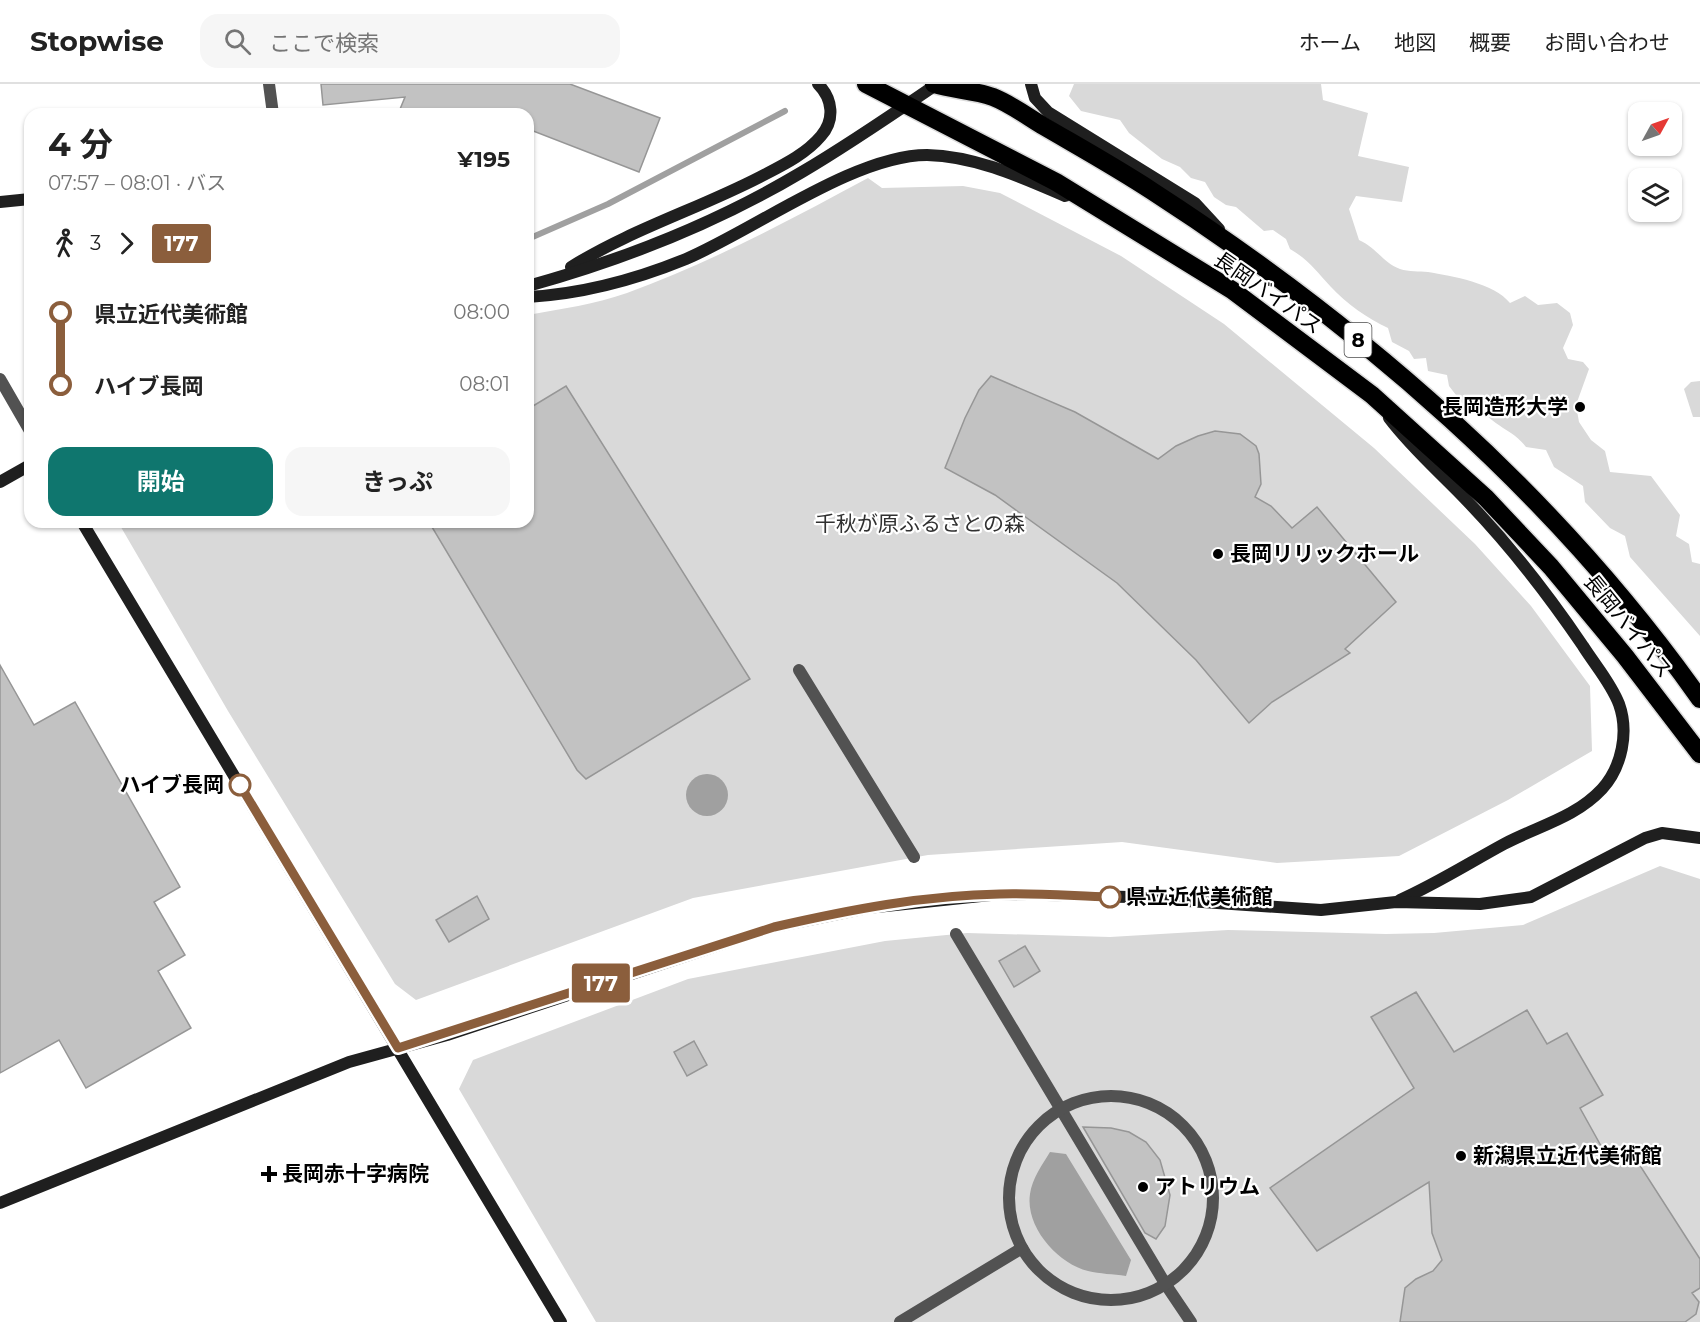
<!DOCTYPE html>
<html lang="ja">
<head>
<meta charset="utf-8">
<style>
	:root { --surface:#fff; --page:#f6f6f6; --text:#222; --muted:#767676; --line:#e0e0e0; --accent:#0f766e }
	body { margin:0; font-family:Montserrat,"Noto Sans JP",sans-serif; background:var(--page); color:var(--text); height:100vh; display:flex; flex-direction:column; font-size:22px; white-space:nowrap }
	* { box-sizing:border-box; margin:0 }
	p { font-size:20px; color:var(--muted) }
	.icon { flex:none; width:33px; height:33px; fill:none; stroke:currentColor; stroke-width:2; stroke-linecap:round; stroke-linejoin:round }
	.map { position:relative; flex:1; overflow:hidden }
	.side { position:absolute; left:24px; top:24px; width:510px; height:420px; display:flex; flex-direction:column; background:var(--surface); border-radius:18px; box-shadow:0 2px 4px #0004 }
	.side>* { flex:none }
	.badge { padding:0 12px; border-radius:4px; font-size:21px; line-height:39px }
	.needle { width:39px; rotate:50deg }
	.tools { position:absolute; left:1628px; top:18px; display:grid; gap:12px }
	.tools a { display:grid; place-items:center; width:54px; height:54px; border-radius:12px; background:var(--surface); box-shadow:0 2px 4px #0004; font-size:30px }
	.map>.badge { position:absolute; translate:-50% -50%; box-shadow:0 0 0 3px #fff }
	.legs { display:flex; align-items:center; gap:9px; height:66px; padding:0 24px; font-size:20px }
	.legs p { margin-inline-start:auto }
	.summary { display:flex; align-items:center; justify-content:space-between; height:102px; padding:0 24px }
	h1 { font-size:33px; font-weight:700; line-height:45px }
	.button { display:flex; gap:12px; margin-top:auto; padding:12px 24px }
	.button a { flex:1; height:69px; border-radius:18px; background:var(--accent); color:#fff; font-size:24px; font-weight:700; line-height:69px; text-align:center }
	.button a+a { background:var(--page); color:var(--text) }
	ul { padding:0 24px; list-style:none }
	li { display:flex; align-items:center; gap:21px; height:72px; font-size:22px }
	li i { display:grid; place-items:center; width:9px; height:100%; margin:0 8px; background:currentColor }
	li i::after { content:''; width:15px; height:15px; margin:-8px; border:4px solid; border-radius:50%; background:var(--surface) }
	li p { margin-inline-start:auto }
	li:first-child i { background:linear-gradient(#0000 50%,currentColor 0) }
	li:last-child i { background:linear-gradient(currentColor 50%,#0000 0) }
	header { display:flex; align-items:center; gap:36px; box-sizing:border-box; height:84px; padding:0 30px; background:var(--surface); border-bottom:2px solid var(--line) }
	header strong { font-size:28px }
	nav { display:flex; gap:33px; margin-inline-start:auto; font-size:21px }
	.search { width:420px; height:54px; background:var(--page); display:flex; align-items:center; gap:15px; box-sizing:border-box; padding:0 21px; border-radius:18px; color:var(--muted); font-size:22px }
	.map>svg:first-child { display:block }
</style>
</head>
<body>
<header>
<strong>Stopwise</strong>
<div class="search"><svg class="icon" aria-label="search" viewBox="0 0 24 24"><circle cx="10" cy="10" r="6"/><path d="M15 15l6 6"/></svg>ここで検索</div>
<nav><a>ホーム</a><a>地図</a><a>概要</a><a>お問い合わせ</a></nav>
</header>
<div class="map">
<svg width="1700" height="1238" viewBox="0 0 1700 1238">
	<rect width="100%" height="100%" fill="#fff"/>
	<!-- green -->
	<g fill="#d9d9d9">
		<path d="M 1074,0 L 1321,0 L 1323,16 L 1368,29 L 1358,72 L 1409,83 L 1402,118 L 1356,112 L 1349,125 L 1359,156 C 1377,164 1382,178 1400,185 C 1409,188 1419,187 1428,188 C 1452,192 1494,199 1510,219 L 1525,212 L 1538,221 L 1557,219 L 1570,229 L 1573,241 L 1563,264 L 1568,275 L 1583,278 L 1589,285 L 1576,321 L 1579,338 L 1591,356 L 1605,367 L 1610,388 L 1651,392 L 1680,431 L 1676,452 L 1689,460 L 1692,478 L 1700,480 L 1700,552 L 1630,473 L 1625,452 L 1610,444 L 1585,418 L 1583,402 L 1554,383 L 1546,366 L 1526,363 C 1513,345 1491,342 1481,323 L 1463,320 L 1449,302 L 1447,291 L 1428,287 L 1426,274 L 1414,275 L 1409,267 L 1392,258 L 1388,244 C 1368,235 1346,219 1331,203 C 1316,187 1309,176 1290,165 L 1286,155 L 1273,146 L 1264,147 L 1236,123 L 1226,121 L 1214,113 L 1205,98 L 1191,94 L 1180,83 L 1162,75 L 1129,49 L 1120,36 L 1081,27 L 1069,12 Z"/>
		<path d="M 868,94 L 882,104 L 963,102 L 1000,109 L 1121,172 L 1224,240 L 1374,364 L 1475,460 L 1531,522 L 1590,602 L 1592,667 L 1508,716 L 1399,772 L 1277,779 L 1122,758 L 928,771 L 693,814 L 416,916 L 395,900 L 228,627 L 118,438 L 528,438 L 528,231 C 561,225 596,220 627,209 C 710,179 790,136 868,94 Z"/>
		<polygon points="1700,297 1700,333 1693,333 1684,305 1691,298"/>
		<polygon points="1660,782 1700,795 1700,1238 596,1238 459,1005 473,976 688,895 885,857 967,849 1110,853 1228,846 1386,850 1434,849 1523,841"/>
	</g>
	<!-- water -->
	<g fill="#a0a0a0">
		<circle cx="707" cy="711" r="21"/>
		<path d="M 1050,1068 L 1066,1070 L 1131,1176 L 1126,1192 C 1113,1190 1100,1190 1088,1187 C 1058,1180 1025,1143 1030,1110 C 1032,1095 1042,1081 1050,1068 Z"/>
	</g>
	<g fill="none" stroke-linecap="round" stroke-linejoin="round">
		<!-- stream -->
		<polyline stroke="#a0a0a0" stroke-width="6" points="528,155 608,120 785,27"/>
	</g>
	<!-- building -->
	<g fill="#c2c2c2" stroke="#969696" stroke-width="1.5">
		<polygon points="321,0 570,0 660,34 639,88 528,45 528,30 398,30 405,13 323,21"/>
		<polygon points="991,292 1075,328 1158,375 1176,362 1198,352 1215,347 1240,350 1256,362 1259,370 1261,400 1255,413 1271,422 1292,444 1317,423 1396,518 1345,565 1350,569 1272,618 1249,639 1196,576 1117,499 995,411 945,384 965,334 979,306"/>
		<polygon points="566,302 750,595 586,695 577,686 429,438 528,438 528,325"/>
		<polygon points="0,581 34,641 75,618 180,803 154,818 185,871 158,887 191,944 86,1004 59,956 0,989"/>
		<polygon points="477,812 489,835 449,858 436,836"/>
		<polygon points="1025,862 1040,887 1014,903 999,877"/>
		<polygon points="1416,908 1454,968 1527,926 1547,960 1567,949 1603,1011 1580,1024 1610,1078 1630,1066 1700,1175 1700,1204 1692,1209 1699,1218 1696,1230 1685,1238 1400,1238 1405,1204 1416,1195 1433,1187 1442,1176 1432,1149 1429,1098 1317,1167 1270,1104 1414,1004 1371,933"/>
		<polygon points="694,957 707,981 687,992 674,968"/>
		<polygon points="1083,1043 1111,1044 1129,1048 1146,1058 1160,1076 1170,1111 1165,1142 1156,1155 1145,1149"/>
	</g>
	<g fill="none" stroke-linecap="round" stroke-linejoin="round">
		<defs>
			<g id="highway">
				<polyline points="866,0 1056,98 1232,206 1372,311 1486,414 1551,483 1625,572 1700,670"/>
				<path d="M 934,0 C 953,6 974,6 993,13 C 1011,20 1028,33 1045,43 C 1081,64 1117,84 1152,107 C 1361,242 1556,411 1700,615"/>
			</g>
		</defs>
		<!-- highway casing -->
		<use href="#highway" stroke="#dbdbdb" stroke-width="21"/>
		<!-- street -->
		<g stroke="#525252" stroke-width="12">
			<polyline points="269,0 273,30"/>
			<polyline points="0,295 30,347"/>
			<polyline points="799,586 914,773"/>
			<polyline points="956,850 1166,1201 1191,1238"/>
			<circle cx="1111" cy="1114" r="102"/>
			<polyline points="900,1238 1022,1164"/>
		</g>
		<!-- secondary -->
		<g stroke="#1f1f1f" stroke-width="12">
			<polyline points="1031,0 1035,14 1048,28 1195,119 1219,145"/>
			<polyline points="0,118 30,115"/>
			<path d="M 571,183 C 630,146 698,125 760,93 C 781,82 805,71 821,52 C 835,36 833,15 818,0"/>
			<path d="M 528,202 C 622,176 718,138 802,88 C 848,61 893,30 937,0"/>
			<path d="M 528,213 C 581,210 637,195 686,175 C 754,146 855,71 927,71 C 975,72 1021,93 1065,112"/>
			<path d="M 1389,334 C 1413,366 1443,391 1470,420 C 1512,464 1549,512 1583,562 C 1595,581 1611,599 1619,620 C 1629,648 1622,683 1602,705 C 1575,734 1538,742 1504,760 C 1469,779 1436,800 1400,816"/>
			<polyline points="0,398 30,381"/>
			<polyline points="82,438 561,1238"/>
			<polyline points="0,1119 349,978 447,951 774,843 867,824 1000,810 1129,813 1321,826 1396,818 1480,820 1531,813 1645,754 1662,749 1700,754"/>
		</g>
		<!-- highway -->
		<use href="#highway" stroke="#000" stroke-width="18"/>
	</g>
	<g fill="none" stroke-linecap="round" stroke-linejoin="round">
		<defs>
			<path id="line-1" d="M 240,701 L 398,964 L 774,843 C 848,826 925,811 1000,810 C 1037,809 1074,812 1110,813"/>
		</defs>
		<!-- line-1 casing -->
		<use href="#line-1" stroke="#fff" stroke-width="14"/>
		<!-- line-1 -->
		<use href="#line-1" stroke="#8b5e3c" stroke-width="9"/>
	</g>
	<!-- markers -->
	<g fill="#000" stroke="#fff" stroke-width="2">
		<circle cx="1580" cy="323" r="6"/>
		<circle cx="1218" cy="470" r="6"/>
		<circle cx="1461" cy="1072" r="6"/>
		<path d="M266 1081h6v6h6v6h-6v6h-6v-6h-6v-6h6z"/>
		<circle cx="1143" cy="1103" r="6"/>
	</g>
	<g fill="#fff" stroke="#8b5e3c" stroke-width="3">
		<circle cx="240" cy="701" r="10"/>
		<circle cx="1110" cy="813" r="10"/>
	</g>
	<g text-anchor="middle" stroke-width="4.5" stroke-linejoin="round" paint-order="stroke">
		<!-- shield labels -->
		<rect fill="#fff" stroke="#4c4c4c" stroke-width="1.5" x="1344.5" y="239" width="27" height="34" rx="4.5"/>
		<g font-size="20" font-weight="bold" fill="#000">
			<text x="1358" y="263">8</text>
		</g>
		<!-- street labels -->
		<g font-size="21" fill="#000" stroke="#fff">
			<text transform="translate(1268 209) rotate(35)" y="7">長岡バイパス</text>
			<text transform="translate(1628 542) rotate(51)" y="7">長岡バイパス</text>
		</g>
		<!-- poi labels -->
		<g font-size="21" font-weight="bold" fill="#000" stroke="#fff" text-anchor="start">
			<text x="1568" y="330" text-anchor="end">長岡造形大学</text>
			<text x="1230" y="477">長岡リリックホール</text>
			<text x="1473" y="1079">新潟県立近代美術館</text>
			<text x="282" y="1097">長岡赤十字病院</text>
			<text x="1155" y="1110">アトリウム</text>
		</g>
		<!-- park labels -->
		<g font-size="21" fill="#303030" stroke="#fff">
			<text x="920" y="447">千秋が原ふるさとの森</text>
		</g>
		<!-- stop labels -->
		<g font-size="21" font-weight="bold" fill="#000" stroke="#fff" text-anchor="end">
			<text x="224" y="708">ハイブ長岡</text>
			<text x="1126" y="820" text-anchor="start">県立近代美術館</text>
		</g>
	</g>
</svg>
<div class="tools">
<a><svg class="needle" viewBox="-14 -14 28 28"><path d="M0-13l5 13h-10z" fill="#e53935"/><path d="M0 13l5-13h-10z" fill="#767676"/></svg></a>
<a><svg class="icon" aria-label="layers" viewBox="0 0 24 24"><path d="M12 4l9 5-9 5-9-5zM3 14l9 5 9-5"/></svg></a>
</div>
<b class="badge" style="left:601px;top:899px;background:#8b5e3c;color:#fff">177</b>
<section class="side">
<div class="summary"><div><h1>4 分</h1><p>07:57 – 08:01 · バス</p></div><b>¥195</b></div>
<div class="legs"><svg class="icon" aria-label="walk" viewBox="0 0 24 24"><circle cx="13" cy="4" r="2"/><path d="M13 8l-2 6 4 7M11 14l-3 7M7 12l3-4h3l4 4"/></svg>3<svg class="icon" aria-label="forward" viewBox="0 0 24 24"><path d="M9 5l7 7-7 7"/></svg><b class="badge" style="background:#8b5e3c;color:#fff">177</b></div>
<ul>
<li><i style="color:#8b5e3c"></i><b>県立近代美術館</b><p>08:00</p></li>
<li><i style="color:#8b5e3c"></i><b>ハイブ長岡</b><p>08:01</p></li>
</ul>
<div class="button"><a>開始</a><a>きっぷ</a></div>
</section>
</div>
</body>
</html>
